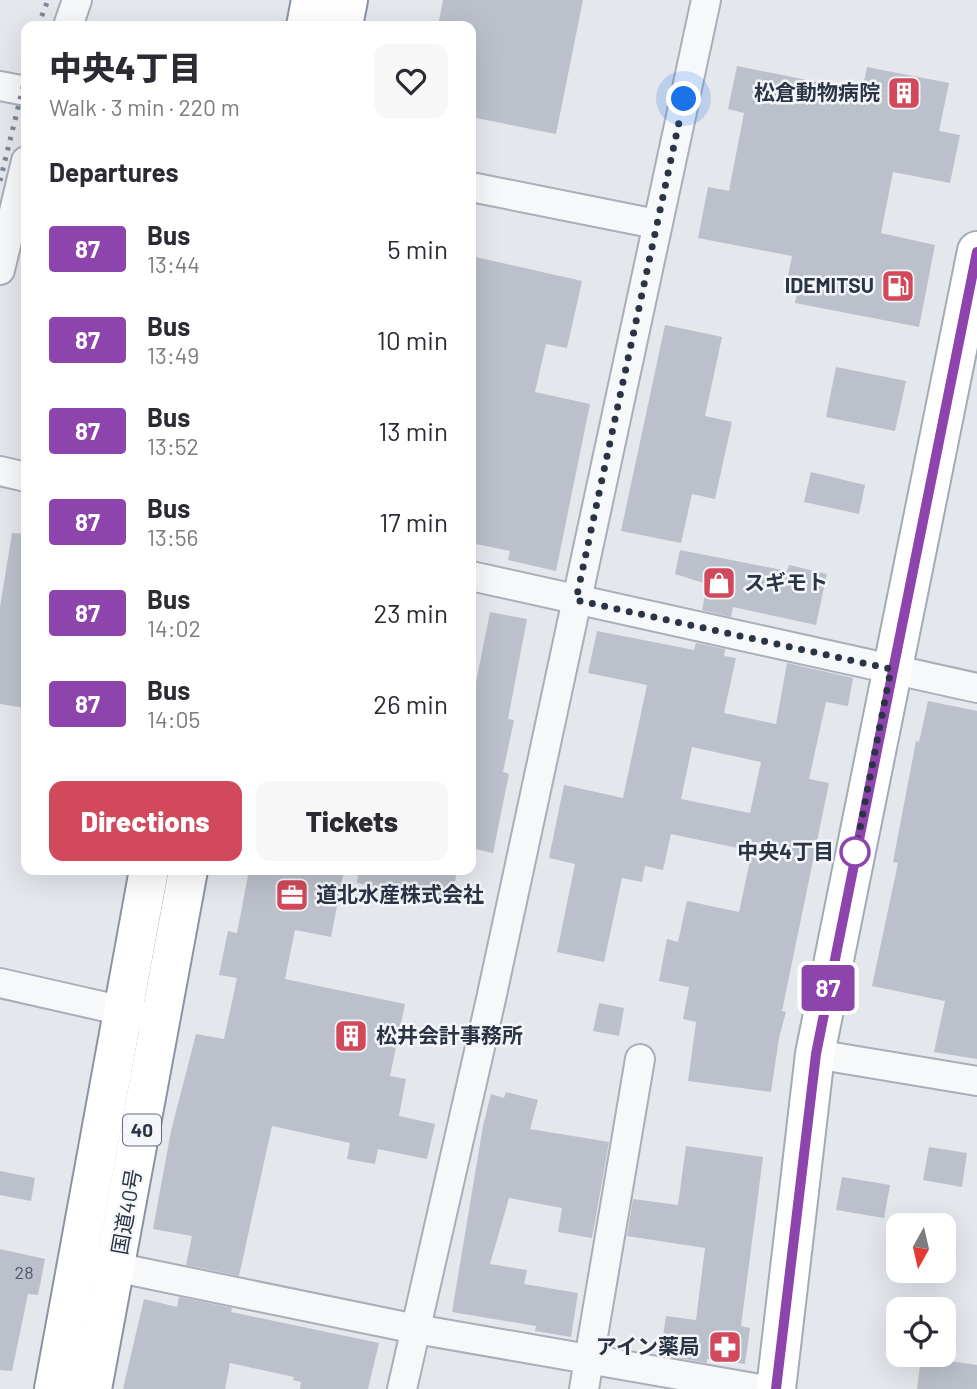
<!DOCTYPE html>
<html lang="en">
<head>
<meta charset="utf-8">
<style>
	:root { --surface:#fff; --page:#f7f7f7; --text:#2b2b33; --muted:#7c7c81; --accent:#d1495b }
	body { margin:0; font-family:Barlow,"Noto Sans JP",sans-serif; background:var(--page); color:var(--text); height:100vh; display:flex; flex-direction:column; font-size:26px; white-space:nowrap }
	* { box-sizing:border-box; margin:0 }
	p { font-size:23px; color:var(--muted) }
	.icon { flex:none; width:38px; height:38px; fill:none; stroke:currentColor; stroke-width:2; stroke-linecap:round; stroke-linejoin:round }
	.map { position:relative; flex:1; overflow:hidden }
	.side { position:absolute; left:21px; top:21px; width:455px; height:854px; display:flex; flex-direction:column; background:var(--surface); border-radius:14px; box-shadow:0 7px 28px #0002 }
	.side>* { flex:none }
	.badge { padding:0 14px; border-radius:5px; font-size:24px; line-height:46px }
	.needle { width:46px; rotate:188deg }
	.controls { position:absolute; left:886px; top:1213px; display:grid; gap:14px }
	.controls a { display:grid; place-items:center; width:70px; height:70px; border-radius:14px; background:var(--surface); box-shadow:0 7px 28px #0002; font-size:35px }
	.you { position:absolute; width:35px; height:35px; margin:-18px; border:5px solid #fff; border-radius:50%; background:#1a73e8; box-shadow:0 0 0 10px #1a73e833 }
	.map>.badge { position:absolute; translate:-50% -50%; box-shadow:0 0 0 4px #fff }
	h2 { padding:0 28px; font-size:26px; line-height:63px }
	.round { display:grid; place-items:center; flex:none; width:74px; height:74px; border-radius:14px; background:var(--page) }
	.headline { display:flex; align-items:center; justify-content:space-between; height:119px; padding:0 28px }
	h1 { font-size:33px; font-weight:800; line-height:52px }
	.cta { display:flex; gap:14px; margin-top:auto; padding:14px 28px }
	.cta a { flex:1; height:80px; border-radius:14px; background:var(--accent); color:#fff; font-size:28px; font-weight:800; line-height:80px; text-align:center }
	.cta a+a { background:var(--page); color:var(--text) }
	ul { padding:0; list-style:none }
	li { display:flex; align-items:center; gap:21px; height:91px; padding:0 28px }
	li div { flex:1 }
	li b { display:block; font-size:26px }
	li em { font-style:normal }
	li .badge { min-width:77px; font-weight:700; text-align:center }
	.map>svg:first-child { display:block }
</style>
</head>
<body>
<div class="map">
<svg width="977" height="1389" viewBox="0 0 977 1389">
	<rect width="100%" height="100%" fill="#e4e7ec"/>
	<!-- building -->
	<g fill="#bbc0ca" fill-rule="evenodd">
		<polygon points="443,0 583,0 556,134 471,117 471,26 438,26"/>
		<polygon points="737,66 862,91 867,67 949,83 939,131 960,135 950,183 893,172 881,233 935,245 919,327 795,303 799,283 787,280 792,256 698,238 708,187 729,191 744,113 728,109"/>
		<polygon points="471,256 582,281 567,348 546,344 535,392 590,404 556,571 508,560 510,551 471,543"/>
		<polygon points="665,325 722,337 705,416 732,422 715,499 692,494 681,543 621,531"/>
		<polygon points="836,367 906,381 895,431 826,417"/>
		<polygon points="811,472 865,485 859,514 804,502"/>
		<polygon points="12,533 26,534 26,708 0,704 0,607"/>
		<polygon points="680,550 787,571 789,565 827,574 816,625 733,607 731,617 702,610 707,584 675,574"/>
		<polygon points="490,612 527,619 508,719 514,720 503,772 509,774 493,853 471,848 471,708"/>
		<path d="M 597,631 L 694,650 L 696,643 L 725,649 L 724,656 L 736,658 L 724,713 L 776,724 L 787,663 L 853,678 L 848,706 L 826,702 L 809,779 L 829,783 L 782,1011 L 786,1012 L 779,1038 L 771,1092 L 688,1081 L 696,1022 L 683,1019 L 689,987 L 659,981 L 667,939 L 678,942 L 687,901 L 739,912 L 752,851 L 671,834 L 663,870 L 645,866 L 642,882 L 622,878 L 604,962 L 557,952 L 575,864 L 549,858 L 564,785 L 623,798 L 647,685 L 588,673 ZM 692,747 L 761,762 L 750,813 L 681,799 Z"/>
		<polygon points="928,701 977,711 977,1059 934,1052 945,1001 872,986 898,863 893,862 916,741 919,742"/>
		<polygon points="249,870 344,870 331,937 295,930 285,979 405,1004 390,1076 406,1079 399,1116 435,1124 427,1159 378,1149 375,1164 347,1159 350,1143 272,1126 239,1276 186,1265 192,1236 153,1229 171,1131 196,1034 224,1039 237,978 219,975 228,931 237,933"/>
		<polygon points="359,870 457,870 452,900 357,883"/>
		<polygon points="599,1003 624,1008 619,1036 593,1031"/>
		<polygon points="506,1092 538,1100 530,1129 609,1142 592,1238 558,1232 562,1208 509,1198 490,1264 527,1270 524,1284 578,1293 571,1337 535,1331 536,1326 452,1312 483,1126 491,1094 504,1098"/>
		<polygon points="686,1146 763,1157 741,1326 750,1328 745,1364 707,1359 707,1363 660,1355 666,1316 696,1320 705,1248 627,1236 633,1199 678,1205"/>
		<polygon points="929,1147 967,1153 962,1187 923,1180"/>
		<polygon points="0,1171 35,1178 31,1201 0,1195"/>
		<polygon points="842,1177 890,1185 884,1218 836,1210"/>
		<polygon points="0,1249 45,1259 38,1295 28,1294 12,1371 0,1370"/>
		<polygon points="179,1297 232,1308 231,1312 379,1343 368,1389 300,1389 301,1382 293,1380 294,1377 230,1363 225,1389 123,1389 144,1299 177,1307"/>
		<polygon points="921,1357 977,1365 977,1389 917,1389"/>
	</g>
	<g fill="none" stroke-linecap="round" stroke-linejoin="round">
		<defs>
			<g id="minor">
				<polyline points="68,26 77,0"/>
				<polyline points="0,86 26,91"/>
				<polyline points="471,187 656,224"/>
				<polyline points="0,270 26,161"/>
				<polyline points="0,471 26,477"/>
				<polyline points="471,576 977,688"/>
				<polyline points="0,983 141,1015"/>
				<polyline points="815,1054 977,1081"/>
				<polyline points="95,1263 416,1329 760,1389"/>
				<polyline points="402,1389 491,999 706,0"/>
				<polyline points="584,1389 640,1059"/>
			</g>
			<polyline id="primary" points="776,1389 815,1054 977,251"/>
			<g id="trunk">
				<polyline points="306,26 311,0"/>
				<polyline points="343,26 348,0"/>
				<polyline points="54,1389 149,870"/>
				<polyline points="92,1389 188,870"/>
			</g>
		</defs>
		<!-- minor casing -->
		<use href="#minor" stroke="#a9aeb7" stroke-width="32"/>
		<!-- primary casing -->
		<use href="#primary" stroke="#a3abb8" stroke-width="42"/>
		<!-- trunk casing -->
		<use href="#trunk" stroke="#8b94a3" stroke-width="42"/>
		<!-- minor -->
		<use href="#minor" stroke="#f7f8fa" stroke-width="28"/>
		<!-- primary -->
		<use href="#primary" stroke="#fff" stroke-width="38"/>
		<!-- trunk -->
		<use href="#trunk" stroke="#fff" stroke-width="38"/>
		<!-- rail -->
		<g stroke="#7d8696" stroke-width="5" stroke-dasharray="3.5 7" stroke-linecap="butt">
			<polyline points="38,26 48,0"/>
			<polyline points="0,181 26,75"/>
		</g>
	</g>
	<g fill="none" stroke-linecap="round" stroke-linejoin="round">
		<defs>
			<polyline id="line" points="776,1389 816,1054 977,252"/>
		</defs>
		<!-- line casing -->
		<use href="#line" stroke="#fff" stroke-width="16"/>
		<!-- line -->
		<use href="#line" stroke="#8e44ad" stroke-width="10"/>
		<!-- walk -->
		<polyline stroke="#2b3445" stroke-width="7" stroke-dasharray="0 12.6" points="684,99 576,600 891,669 854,859 855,852"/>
	</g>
	<!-- icons -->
	<defs>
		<symbol id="building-square" viewBox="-11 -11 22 22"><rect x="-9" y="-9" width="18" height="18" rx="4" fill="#d1495b" stroke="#f4f6f9"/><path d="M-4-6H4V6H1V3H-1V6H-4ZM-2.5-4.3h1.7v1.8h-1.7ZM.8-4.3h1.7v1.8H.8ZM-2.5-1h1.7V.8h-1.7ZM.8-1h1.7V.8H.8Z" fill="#fff"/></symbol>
		<symbol id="fuel-square" viewBox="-11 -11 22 22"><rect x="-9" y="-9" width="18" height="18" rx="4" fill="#d1495b" stroke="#f4f6f9"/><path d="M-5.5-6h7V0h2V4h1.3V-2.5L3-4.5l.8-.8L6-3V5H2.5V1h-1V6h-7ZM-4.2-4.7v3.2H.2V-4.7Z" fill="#fff"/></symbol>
		<symbol id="shop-square" viewBox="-11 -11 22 22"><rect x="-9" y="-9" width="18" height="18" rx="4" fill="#d1495b" stroke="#f4f6f9"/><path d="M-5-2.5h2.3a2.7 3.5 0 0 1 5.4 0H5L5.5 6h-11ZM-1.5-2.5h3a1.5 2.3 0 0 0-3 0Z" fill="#fff"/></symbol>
		<symbol id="office-square" viewBox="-11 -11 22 22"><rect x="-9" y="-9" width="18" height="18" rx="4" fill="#d1495b" stroke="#f4f6f9"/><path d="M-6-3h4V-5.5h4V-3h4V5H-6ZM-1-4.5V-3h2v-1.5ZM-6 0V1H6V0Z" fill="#fff"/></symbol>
		<symbol id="pharmacy-square" viewBox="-11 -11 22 22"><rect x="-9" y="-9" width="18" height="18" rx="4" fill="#d1495b" stroke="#f4f6f9"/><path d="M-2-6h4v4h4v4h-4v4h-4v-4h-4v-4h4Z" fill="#fff"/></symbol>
	</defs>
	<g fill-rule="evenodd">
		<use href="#building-square" x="885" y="74" width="38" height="38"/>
		<use href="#fuel-square" x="879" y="267" width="38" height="38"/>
		<use href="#shop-square" x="700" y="564" width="38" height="38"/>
		<use href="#office-square" x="273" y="876" width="38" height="38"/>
		<use href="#building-square" x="332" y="1017" width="38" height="38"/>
		<use href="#pharmacy-square" x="706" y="1328" width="38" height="38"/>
	</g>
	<!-- markers -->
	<circle fill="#fff" stroke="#8e44ad" stroke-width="3.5" cx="855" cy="852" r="14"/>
	<g text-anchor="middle" stroke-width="5" stroke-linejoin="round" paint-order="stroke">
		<!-- number labels -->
		<g font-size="18" fill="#4f5766">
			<text x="24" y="1279">28</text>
		</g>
		<!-- shield labels -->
		<rect fill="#f4f6f9" stroke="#676e7b" stroke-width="2" x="123" y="1114.5" width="38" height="31" rx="5"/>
		<g font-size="19" font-weight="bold" fill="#2b3445">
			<text x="142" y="1137">40</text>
		</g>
		<!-- poi labels -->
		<g font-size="21" font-weight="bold" fill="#2b3445" stroke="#f4f6f9" text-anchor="end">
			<text x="880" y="100">松倉動物病院</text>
			<text x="874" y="293">IDEMITSU</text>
			<text x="744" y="590" text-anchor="start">スギモト</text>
			<text x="316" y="902" text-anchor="start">道北水産株式会社</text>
			<text x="376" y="1043" text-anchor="start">松井会計事務所</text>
			<text x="700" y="1354">アイン薬局</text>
		</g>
		<!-- stop labels -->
		<g font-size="21" font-weight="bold" fill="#2b3445" stroke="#f4f6f9" text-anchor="end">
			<text x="834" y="859">中央4丁目</text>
		</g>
		<!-- street labels -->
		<g font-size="21" fill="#2b3445" stroke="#f4f6f9">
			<text transform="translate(127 1212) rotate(-80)" y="7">国道40号</text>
		</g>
	</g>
</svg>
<div class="controls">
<a><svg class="needle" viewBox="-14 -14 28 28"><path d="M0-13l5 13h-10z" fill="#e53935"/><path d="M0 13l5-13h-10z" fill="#7c7c81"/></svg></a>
<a><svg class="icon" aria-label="locate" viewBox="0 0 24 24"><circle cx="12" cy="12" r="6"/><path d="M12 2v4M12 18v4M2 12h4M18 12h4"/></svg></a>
</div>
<div class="you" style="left:684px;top:99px"></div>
<b class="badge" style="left:828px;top:988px;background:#8e44ad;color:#fff">87</b>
<section class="side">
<div class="headline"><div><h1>中央4丁目</h1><p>Walk · 3 min · 220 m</p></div><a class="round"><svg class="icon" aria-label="heart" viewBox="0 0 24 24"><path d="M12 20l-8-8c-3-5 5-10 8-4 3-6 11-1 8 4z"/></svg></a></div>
<h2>Departures</h2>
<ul>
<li><span class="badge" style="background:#8e44ad;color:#fff">87</span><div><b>Bus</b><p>13:44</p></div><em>5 min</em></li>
<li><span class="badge" style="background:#8e44ad;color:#fff">87</span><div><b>Bus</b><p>13:49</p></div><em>10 min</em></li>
<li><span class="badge" style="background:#8e44ad;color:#fff">87</span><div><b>Bus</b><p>13:52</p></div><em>13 min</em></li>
<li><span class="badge" style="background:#8e44ad;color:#fff">87</span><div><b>Bus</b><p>13:56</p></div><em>17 min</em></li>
<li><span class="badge" style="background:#8e44ad;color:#fff">87</span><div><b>Bus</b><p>14:02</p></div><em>23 min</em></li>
<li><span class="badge" style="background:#8e44ad;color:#fff">87</span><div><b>Bus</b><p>14:05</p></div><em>26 min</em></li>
</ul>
<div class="cta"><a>Directions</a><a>Tickets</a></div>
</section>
</div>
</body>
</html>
